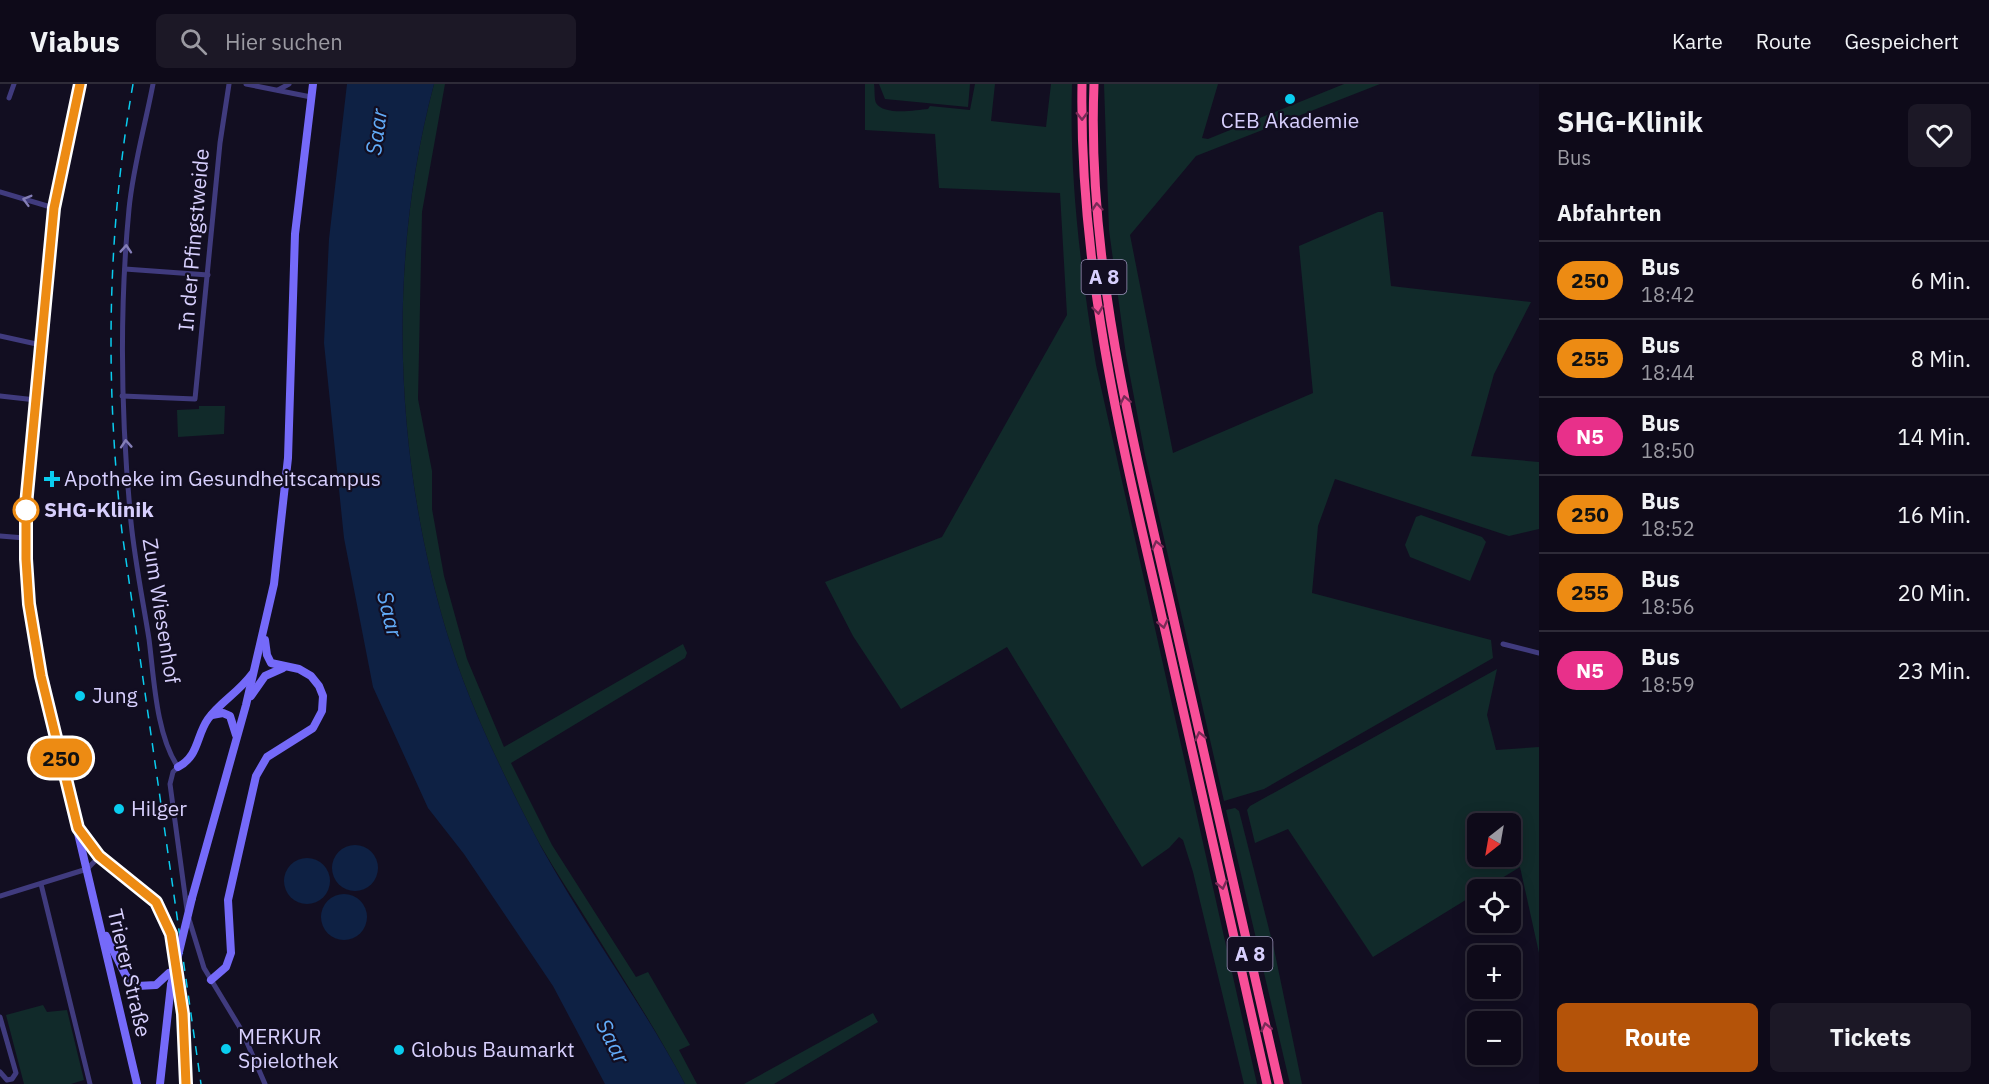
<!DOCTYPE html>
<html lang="de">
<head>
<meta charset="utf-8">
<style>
	:root { --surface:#0e0a19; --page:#1c1826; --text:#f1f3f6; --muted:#9b9aa2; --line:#2e2b38; --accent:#b45309 }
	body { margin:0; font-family:"IBM Plex Sans",sans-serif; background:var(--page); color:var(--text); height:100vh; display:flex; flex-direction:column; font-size:22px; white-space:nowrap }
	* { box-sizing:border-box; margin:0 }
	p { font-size:20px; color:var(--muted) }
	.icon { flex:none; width:33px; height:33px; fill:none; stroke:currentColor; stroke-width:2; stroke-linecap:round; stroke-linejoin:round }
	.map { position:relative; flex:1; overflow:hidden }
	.side { display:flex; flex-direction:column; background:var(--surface); width:450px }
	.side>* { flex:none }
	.badge { padding:0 12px; border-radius:20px; font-size:21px; line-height:39px }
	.needle { width:39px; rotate:211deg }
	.fabs { position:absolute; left:1467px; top:729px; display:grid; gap:12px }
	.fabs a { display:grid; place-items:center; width:54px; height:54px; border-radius:9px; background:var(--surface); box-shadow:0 3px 15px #0003,0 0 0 2px var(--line); font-size:30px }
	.map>.badge { position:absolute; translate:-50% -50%; box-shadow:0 0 0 3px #fff }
	h2 { padding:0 18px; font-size:22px; line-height:54px }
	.round { display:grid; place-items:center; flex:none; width:63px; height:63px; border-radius:9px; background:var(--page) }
	.overview { display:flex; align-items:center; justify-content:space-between; height:102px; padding:0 18px }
	h1 { font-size:28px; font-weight:700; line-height:45px }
	.button { display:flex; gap:12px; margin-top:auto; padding:12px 18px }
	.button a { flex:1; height:69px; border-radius:9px; background:var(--accent); color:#fff; font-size:24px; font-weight:700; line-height:69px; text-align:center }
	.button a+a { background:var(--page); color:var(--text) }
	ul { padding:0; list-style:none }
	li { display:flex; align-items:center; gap:18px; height:78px; padding:0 18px; border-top:2px solid var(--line) }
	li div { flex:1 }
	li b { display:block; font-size:22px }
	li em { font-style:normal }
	li .badge { min-width:66px; font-weight:700; text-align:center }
	header { display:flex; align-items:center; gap:36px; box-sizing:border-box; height:84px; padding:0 30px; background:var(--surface); border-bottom:2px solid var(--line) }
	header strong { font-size:28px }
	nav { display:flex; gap:33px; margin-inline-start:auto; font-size:21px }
	.search { width:420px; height:54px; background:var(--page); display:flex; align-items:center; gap:15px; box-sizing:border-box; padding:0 21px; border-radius:9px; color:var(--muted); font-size:22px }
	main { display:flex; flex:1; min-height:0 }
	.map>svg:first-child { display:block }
</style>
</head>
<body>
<header>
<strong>Viabus</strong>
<div class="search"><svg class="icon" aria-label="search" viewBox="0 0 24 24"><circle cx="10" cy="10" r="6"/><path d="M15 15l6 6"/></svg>Hier suchen</div>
<nav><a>Karte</a><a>Route</a><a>Gespeichert</a></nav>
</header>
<main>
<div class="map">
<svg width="1539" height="1000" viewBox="0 0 1539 1000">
	<rect width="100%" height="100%" fill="#120e21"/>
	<!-- green -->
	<g fill="#112a2a" fill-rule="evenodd">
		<path d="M 434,0 L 445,0 L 422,128 L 418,315 L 432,387 L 432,425 L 444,492 L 467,575 L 504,663 L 683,560 L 687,569 L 685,574 L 511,679 L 552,761 L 636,893 L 648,888 L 690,961 L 679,966 L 697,1000 L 685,1000 C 653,940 616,883 580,825 C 562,796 543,768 528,738 C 496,676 466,612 446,546 C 394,372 387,176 434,0 Z"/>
		<path d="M 865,0 L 874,0 C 875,6 874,14 876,19 C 884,32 916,26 928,25 L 930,22 L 970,26 L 975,0 L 995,0 L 991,37 L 1046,43 L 1051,0 L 1072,0 C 1069,94 1081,188 1096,281 L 1257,1000 L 1244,1000 L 1193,788 L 1183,756 L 1179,753 L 1169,764 L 1142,783 L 1007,563 L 901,625 L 853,552 L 825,498 L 942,453 L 1067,231 L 1060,109 L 939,104 L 935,50 L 865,46 Z"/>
		<polygon points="879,0 970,0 968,23 885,15"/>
		<polygon points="1104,0 1218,0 1202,54 1208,55 1344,0 1380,0 1196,72 1130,151 1173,369 1313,309 1299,162 1378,128 1383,128 1391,202 1531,218 1494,290 1471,372 1539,378 1539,445 1509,452 1335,395 1318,442 1312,509 1491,556 1493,574 1264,705 1224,717 1145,371 1126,271 1109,146"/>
		<polygon points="199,322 225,322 224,350 178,353 177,326 199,325"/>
		<polygon points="1421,431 1482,453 1486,458 1470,497 1410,473 1405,461 1416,433"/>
		<path d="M 1497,585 L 1487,631 L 1496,666 L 1539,663 L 1539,869 L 1520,783 L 1484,805 L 1478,806 L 1477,809 L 1373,873 L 1288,745 L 1255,759 L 1247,726 L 1250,722 ZM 1478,740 L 1510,740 L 1510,772 L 1478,772 Z"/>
		<polygon points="1235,724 1239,727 1274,865 1302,1000 1290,1000 1226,726"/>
		<polygon points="43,921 47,928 67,926 84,996 71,1000 24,1000 6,931"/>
		<polygon points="873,929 878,938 774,1000 744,1000"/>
	</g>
	<!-- water -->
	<g fill="#0e2144">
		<path d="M 347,0 L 434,0 C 387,176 394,372 446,546 C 466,612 496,676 528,738 C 573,827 637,910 685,1000 L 605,1000 L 553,902 L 464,770 L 428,724 L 373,603 L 344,454 L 324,259 L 329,155 Z"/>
		<circle cx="355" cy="784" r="23"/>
		<circle cx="307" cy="797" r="23"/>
		<circle cx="344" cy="833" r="23"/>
	</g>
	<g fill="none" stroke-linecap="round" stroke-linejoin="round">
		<!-- street -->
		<g stroke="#403b7e" stroke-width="5">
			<path d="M 153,0 C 145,42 133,83 129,125 C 119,229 121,334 131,438 C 135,478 143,517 149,555 C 154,594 156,651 178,683 L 173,688 L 170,700 L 187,826"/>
			<polyline points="246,0 311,13"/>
			<polyline points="278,6 289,0"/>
			<polyline points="9,14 14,0"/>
			<polyline points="0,108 54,124"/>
			<polyline points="125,185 208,191"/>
			<polyline points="0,252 41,261"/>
			<polyline points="0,312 36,316"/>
			<polyline points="122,312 195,315 220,59 229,0"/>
			<polyline points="0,452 25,454"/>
			<polyline points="1503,560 1539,569"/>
			<polyline points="41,800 90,1000"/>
			<polyline points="0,812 87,785 99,773"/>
			<polyline points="189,835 204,884 242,947 265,1000"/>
			<polyline points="0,933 16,989 12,995 7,996 0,988"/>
		</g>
		<!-- secondary -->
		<g stroke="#756af9" stroke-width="8">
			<polyline points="80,0 54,124 26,421 28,507 41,592 137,1000"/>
			<polyline points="251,612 265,592 283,584"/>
			<polyline points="212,631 223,629 230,632 236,651"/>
			<path d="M 178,683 C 199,672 196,652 208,635 C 220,618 239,608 252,590"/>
			<path d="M 80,747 C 96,778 127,789 151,813 C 180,842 189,958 186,1000"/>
			<polyline points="192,814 246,621 274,500 288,374 295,150 313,0"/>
			<polyline points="106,852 126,892 137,902 156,901 169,889"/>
			<polyline points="211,896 226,883 231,869 228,816 256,692 267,673 313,644 322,627 323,612 319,602 311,592 299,585 271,579 267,571 265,556"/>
			<polyline points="160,1000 171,901"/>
		</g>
		<!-- highway -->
		<g stroke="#f84f98" stroke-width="9">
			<path d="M 1082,0 C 1079,178 1119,349 1159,520 C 1195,680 1232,840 1267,1000"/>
			<path d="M 1094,0 C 1087,173 1130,343 1168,510 C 1205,674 1243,837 1279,1000"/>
		</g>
		<!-- rail -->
		<path stroke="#0acdef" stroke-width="1.5" stroke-dasharray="9 8" stroke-linecap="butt" d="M 133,0 C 107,149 105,298 122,448 L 201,1000"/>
		<!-- secondary-bridge -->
		<polyline stroke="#756af9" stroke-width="8" points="171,901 192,814"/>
	</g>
	<!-- one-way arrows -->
	<defs><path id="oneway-chevron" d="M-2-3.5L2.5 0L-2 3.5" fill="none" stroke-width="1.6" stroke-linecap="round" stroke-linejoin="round" transform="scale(1.5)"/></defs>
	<g stroke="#792b57">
		<use href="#oneway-chevron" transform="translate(1082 32) rotate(89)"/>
		<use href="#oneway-chevron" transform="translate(1097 123) rotate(-95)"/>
		<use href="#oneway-chevron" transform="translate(1098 226) rotate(82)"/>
		<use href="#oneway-chevron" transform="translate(1125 316) rotate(-101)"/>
		<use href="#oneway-chevron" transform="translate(1157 461) rotate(-103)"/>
		<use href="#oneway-chevron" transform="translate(1163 540) rotate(77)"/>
		<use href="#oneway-chevron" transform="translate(1200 652) rotate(-103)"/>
		<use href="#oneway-chevron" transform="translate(1222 801) rotate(77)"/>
		<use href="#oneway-chevron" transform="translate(1266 943) rotate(-103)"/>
	</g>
	<g stroke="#847eb7">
		<use href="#oneway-chevron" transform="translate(27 116) rotate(-164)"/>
		<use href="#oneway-chevron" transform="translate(126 165) rotate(-86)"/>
		<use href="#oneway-chevron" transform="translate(126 360) rotate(-94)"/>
	</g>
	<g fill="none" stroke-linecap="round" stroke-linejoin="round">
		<defs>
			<polyline id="line" points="80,0 54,124 26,421 26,475 29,520 41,592 78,744 99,772 156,818 171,850 183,930 186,1000"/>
		</defs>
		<!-- line casing -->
		<use href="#line" stroke="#fff" stroke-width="14"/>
		<!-- line -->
		<use href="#line" stroke="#ed8b13" stroke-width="9"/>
	</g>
	<!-- markers -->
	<g fill="#0acdef" stroke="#120e21" stroke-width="2">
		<circle cx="1290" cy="15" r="6"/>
		<path d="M49 386h6v6h6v6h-6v6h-6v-6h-6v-6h6z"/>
		<circle cx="80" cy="612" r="6"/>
		<circle cx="119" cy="725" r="6"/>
		<circle cx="226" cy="965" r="6"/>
		<circle cx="399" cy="966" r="6"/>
	</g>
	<circle fill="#fff" stroke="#ed8b13" stroke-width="3" cx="26" cy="426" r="12"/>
	<g text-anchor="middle" stroke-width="4.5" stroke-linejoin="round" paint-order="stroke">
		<!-- shield labels -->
		<g fill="#120e21" stroke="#9c95bb" stroke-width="1.5">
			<rect x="1081.5" y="176" width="45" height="34" rx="4.5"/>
			<rect x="1227.5" y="853" width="45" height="34" rx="4.5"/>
		</g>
		<g font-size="20" font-weight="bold" fill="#d7cffd">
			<text x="1104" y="200">A 8</text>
			<text x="1250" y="877">A 8</text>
		</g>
		<!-- poi labels -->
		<g font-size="21" fill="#d7cffd" stroke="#120e21" text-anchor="start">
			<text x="1290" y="44" text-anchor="middle">CEB Akademie</text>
			<text x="64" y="402">Apotheke im Gesundheitscampus</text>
			<text x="92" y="619">Jung</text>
			<text x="131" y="732">Hilger</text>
			<text x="238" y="960">MERKUR<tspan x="238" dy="24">Spielothek</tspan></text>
			<text x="411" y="973">Globus Baumarkt</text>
		</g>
		<!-- street labels -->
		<g font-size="21" fill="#d7cffd" stroke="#120e21">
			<text transform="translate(194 156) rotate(-85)" y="7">In der Pfingstweide</text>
			<text transform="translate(161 527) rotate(81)" y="7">Zum Wiesenhof</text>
			<text transform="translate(129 889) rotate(77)" y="7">Trierer Straße</text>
		</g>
		<!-- stop labels -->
		<g font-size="21" font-weight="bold" fill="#d7cffd" stroke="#120e21" text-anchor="start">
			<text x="44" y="433">SHG-Klinik</text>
		</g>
		<!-- water labels -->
		<g font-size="22" font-style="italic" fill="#62acf9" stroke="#120e21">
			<text transform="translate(376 48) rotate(-82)" y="8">Saar</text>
			<text transform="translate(390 530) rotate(76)" y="8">Saar</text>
			<text transform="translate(613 957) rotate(63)" y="8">Saar</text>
		</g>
	</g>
</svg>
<div class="fabs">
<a><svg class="needle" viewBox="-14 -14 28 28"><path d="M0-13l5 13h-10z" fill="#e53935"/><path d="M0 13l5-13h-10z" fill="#9b9aa2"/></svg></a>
<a><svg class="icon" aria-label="locate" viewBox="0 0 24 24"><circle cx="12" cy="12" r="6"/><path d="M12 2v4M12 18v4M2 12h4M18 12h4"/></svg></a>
<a>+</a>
<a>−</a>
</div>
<b class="badge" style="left:61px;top:674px;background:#ed8b13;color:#111">250</b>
</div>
<section class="side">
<div class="overview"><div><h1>SHG-Klinik</h1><p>Bus</p></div><a class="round"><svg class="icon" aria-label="heart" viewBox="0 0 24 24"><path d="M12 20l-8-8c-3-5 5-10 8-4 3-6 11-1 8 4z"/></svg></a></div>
<h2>Abfahrten</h2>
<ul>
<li><span class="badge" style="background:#ed8b13;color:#111">250</span><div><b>Bus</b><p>18:42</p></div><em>6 Min.</em></li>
<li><span class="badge" style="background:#ed8b13;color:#111">255</span><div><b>Bus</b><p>18:44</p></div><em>8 Min.</em></li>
<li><span class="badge" style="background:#e8308a;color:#fff">N5</span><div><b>Bus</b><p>18:50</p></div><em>14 Min.</em></li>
<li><span class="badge" style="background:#ed8b13;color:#111">250</span><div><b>Bus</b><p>18:52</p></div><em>16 Min.</em></li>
<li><span class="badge" style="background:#ed8b13;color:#111">255</span><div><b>Bus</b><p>18:56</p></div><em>20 Min.</em></li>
<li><span class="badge" style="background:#e8308a;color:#fff">N5</span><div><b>Bus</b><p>18:59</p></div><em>23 Min.</em></li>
</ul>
<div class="button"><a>Route</a><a>Tickets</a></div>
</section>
</main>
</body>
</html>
